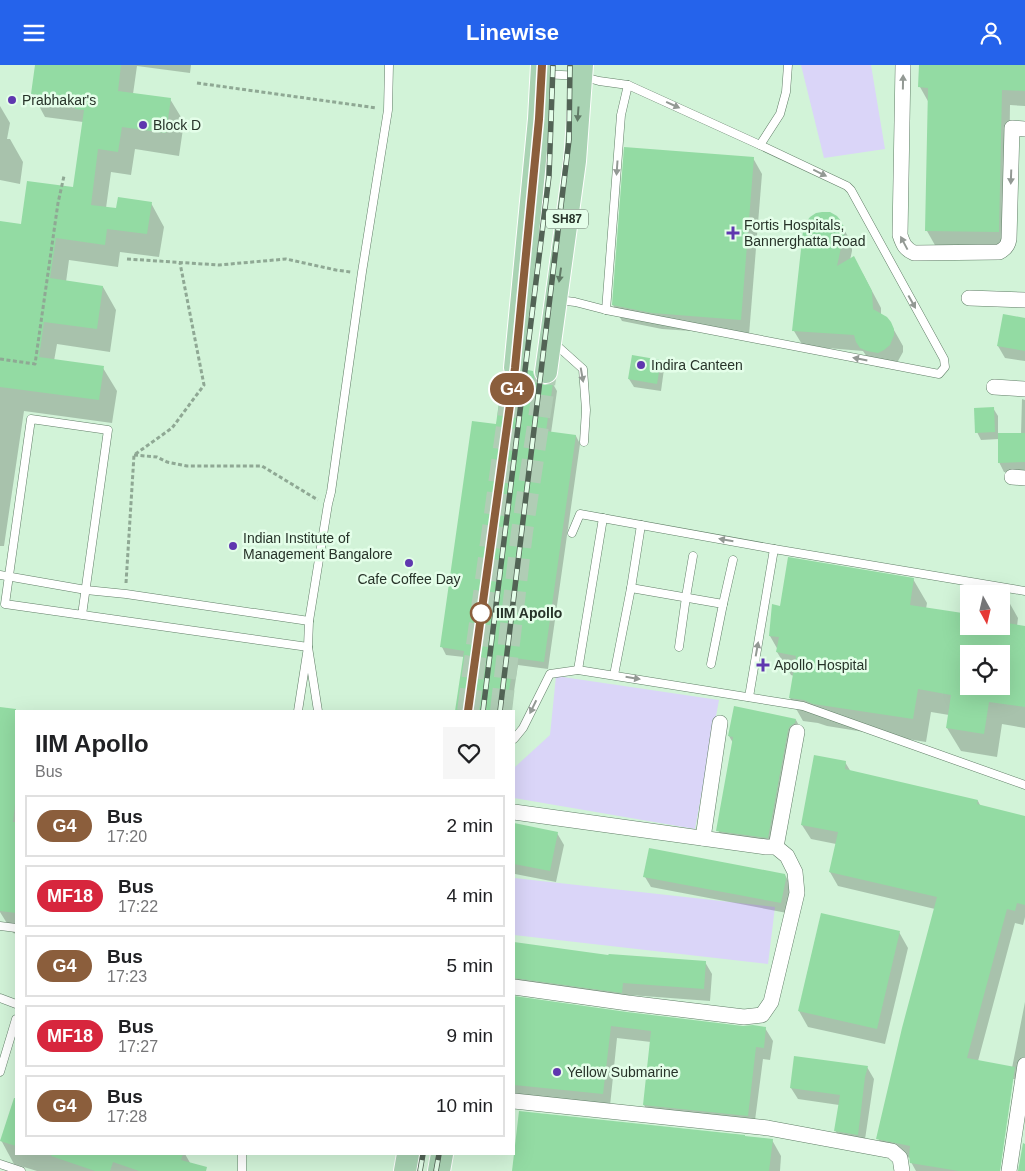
<!DOCTYPE html>
<html lang="en">
<head>
<meta charset="utf-8">
<style>
	:root { --surface:#fff; --page:#f6f6f6; --text:#202124; --muted:#757577; --line:#e0e0e0; --accent:#2563eb }
	body { margin:0; font-family:Helvetica,sans-serif; background:var(--page); color:var(--text); height:100vh; display:flex; flex-direction:column; font-size:19px; white-space:nowrap }
	* { box-sizing:border-box; margin:0 }
	p { font-size:16px; color:var(--muted) }
	.icon { flex:none; width:28px; height:28px; fill:none; stroke:currentColor; stroke-width:2; stroke-linecap:round; stroke-linejoin:round }
	.map { position:relative; flex:1; overflow:hidden }
	.panel { position:absolute; left:15px; top:645px; width:500px; height:445px; display:flex; flex-direction:column; background:var(--surface); border-radius:0px; box-shadow:0 5px 20px #0002 }
	.panel>* { flex:none }
	.badge { padding:0 10px; border-radius:16px; font-size:18px; line-height:32px }
	.needle { width:32px; rotate:172deg }
	.buttons { position:absolute; left:960px; top:520px; display:grid; gap:10px }
	.buttons a { display:grid; place-items:center; width:50px; height:50px; border-radius:0px; background:var(--surface); box-shadow:0 5px 20px #0002; font-size:25px }
	.map>.badge { position:absolute; translate:-50% -50%; box-shadow:0 0 0 2px #fff }
	.round { display:grid; place-items:center; flex:none; width:52px; height:52px; border-radius:0px; background:var(--page) }
	.overview { display:flex; align-items:center; justify-content:space-between; height:85px; padding:0 20px }
	h1 { font-size:24px; font-weight:700; line-height:38px }
	ul { padding:0; list-style:none }
	li { display:flex; align-items:center; gap:15px; height:62px; margin:0 10px 8px; padding:0 10px; border:2px solid var(--line); border-radius:0px }
	li div { flex:1 }
	li b { display:block; font-size:19px }
	li em { font-style:normal }
	li .badge { min-width:55px; font-weight:700; text-align:center }
	header { display:flex; justify-content:space-between; align-items:center; height:65px; padding:0 20px; background:var(--accent); color:#fff; font-size:22px; font-weight:700 }
	.map>svg:first-child { display:block }
</style>
</head>
<body>
<header><svg class="icon" aria-label="menu" viewBox="0 0 24 24"><path d="M4 6h16M4 12h16M4 18h16"/></svg>Linewise<svg class="icon" aria-label="person" viewBox="0 0 24 24"><circle cx="12" cy="8" r="4"/><path d="M4 21q1-7 8-7t8 7"/></svg></header>
<div class="map">
<svg width="1025" height="1106" viewBox="0 0 1025 1106">
	<rect width="100%" height="100%" fill="#d2f3d8"/>
	<!-- green -->
	<g fill="#dad5f8">
		<polygon points="801,0 871,0 885,84 824,93"/>
		<polygon points="556,611 719,635 695,764 514,733 515,702 550,670"/>
		<polygon points="514,813 775,842 768,899 514,870"/>
	</g>
	<!-- shadow -->
	<g fill="#0003" fill-rule="evenodd">
		<polygon points="36,0 191,0 190,8 137,1 133,29 170,34 184,57 179,91 135,84 131,110 111,107 106,143 117,145 151,138 164,162 159,192 120,187 118,202 69,195 66,217 103,222 116,245 110,287 57,279 54,296 103,303 117,326 112,358 24,346 4,481 0,481 0,157 22,160 74,124 83,57 45,52 32,28"/>
		<polygon points="920,0 1025,0 1025,41 1010,40 1008,183 936,182 927,166 929,38 920,22"/>
		<polygon points="0,41 10,58 7,74 10,74 23,97 20,119 0,115"/>
		<polygon points="753,93 762,109 749,270 662,264 622,256 613,240"/>
		<polygon points="840,157 852,179 852,186 850,195 863,209 881,243 881,250 890,258 903,281 903,287 898,296 893,301 887,303 877,302 871,298 863,286 803,281 794,266"/>
		<polygon points="1025,254 1025,296 1005,293 998,281"/>
		<polygon points="660,296 664,304 661,326 634,322 629,314"/>
		<polygon points="532,307 537,315 537,319 545,321 553,319 557,326 551,368 576,371 580,379 548,604 518,600 511,646 456,646 464,592 446,590 442,582 507,315 514,317 521,316"/>
		<polygon points="1022,334 1025,335 1025,406 1004,407 999,397 999,374 981,375 977,367 993,343 998,351 998,369 1021,369"/>
		<path d="M 913,514 L 927,538 L 926,544 L 968,550 L 969,545 L 969,561 L 1001,561 L 1001,529 L 1005,530 L 1018,553 L 1017,561 L 1025,562 L 1025,663 L 1002,659 L 997,692 L 961,686 L 947,663 L 949,650 L 931,647 L 926,677 L 827,661 L 818,658 L 803,656 L 790,633 L 794,611 L 791,610 L 777,587 L 778,585 L 770,571 L 781,542 ZM 969,589 L 1001,589 L 1001,621 L 969,621 Z"/>
		<polygon points="971,524 1000,529 971,529"/>
		<polygon points="0,643 24,646 16,646 16,869 13,868 0,847"/>
		<polygon points="796,655 804,670 776,787 726,780 718,765 733,678 729,671"/>
		<polygon points="845,697 851,707 978,736 981,742 1025,752 1025,852 1023,860 1015,858 978,996 1012,1003 1025,937 1025,1010 1009,1106 1001,1106 1015,1014 1012,1014 998,1106 916,1106 911,1097 911,1093 886,1088 878,1073 935,844 838,821 830,807 836,779 811,774 802,760"/>
		<polygon points="515,760 557,768 564,780 556,817 515,809 514,807 514,767"/>
		<polygon points="785,810 791,821 787,848 651,822 645,812"/>
		<polygon points="899,867 908,883 885,979 808,962 799,946"/>
		<polygon points="514,878 610,892 705,897 712,909 710,936 630,930 629,940 514,928"/>
		<polygon points="514,933 627,949 743,963 765,963 773,976 770,995 763,994 754,1063 651,1052 644,1040 651,977 617,973 610,1041 514,1031"/>
		<polygon points="867,1002 874,1014 864,1081 842,1077 835,1065 839,1040 798,1034 791,1023"/>
		<polygon points="16,1043 16,1089 185,1089 193,1103 204,1106 37,1106 14,1099 1,1075"/>
		<polygon points="772,1075 781,1091 780,1106 514,1106"/>
	</g>
	<!-- building -->
	<g fill="#93dba3" fill-rule="evenodd">
		<polygon points="35,0 121,0 118,26 171,33 166,68 122,62 118,87 98,84 91,140 116,143 118,132 152,137 147,169 107,164 105,180 56,173 50,213 103,221 97,264 44,257 39,292 104,301 99,335 0,322 0,156 21,159 27,116 73,122 84,45 75,44 76,35 31,29"/>
		<polygon points="919,0 1025,0 1025,26 1002,25 999,167 925,166 928,23 918,22"/>
		<polygon points="624,82 754,92 741,255 652,248 612,240"/>
		<polygon points="822,147 830,147 837,151 841,156 844,162 844,169 837,201 854,191 872,226 873,244 887,252 891,257 894,264 894,270 890,280 884,285 878,288 867,286 860,283 856,277 854,270 792,266 803,166 807,156 810,152 816,148"/>
		<polygon points="1003,249 1025,253 1025,286 997,281"/>
		<polygon points="632,290 661,295 657,319 628,314"/>
		<polygon points="528,305 533,306 534,312 538,318 545,320 550,319 553,318 546,366 576,370 544,597 514,593 506,646 455,646 464,586 440,582 472,356 496,359 503,308 508,314 514,316 521,315 525,311"/>
		<polygon points="994,342 995,367 975,368 974,343"/>
		<polygon points="998,368 1025,368 1025,397 998,398"/>
		<path d="M 788,492 L 914,513 L 910,540 L 969,549 L 969,561 L 1001,561 L 1001,557 L 1025,561 L 1025,642 L 989,637 L 984,669 L 946,663 L 951,630 L 918,624 L 913,654 L 813,639 L 804,635 L 789,633 L 796,591 L 776,587 L 779,572 L 769,571 L 772,539 L 780,541 ZM 969,589 L 1001,589 L 1001,621 L 969,621 Z"/>
		<polygon points="734,641 796,654 795,658 790,661 788,665 768,773 716,766 733,672 728,671"/>
		<polygon points="0,642 16,644 16,731 13,757 16,757 16,848 0,846"/>
		<polygon points="814,690 846,696 845,704 978,735 977,739 1025,751 1025,840 1017,838 1015,846 1007,844 967,993 1015,1002 1000,1106 959,1106 910,1098 909,1090 910,1081 876,1074 902,963 937,832 829,807 838,767 801,760"/>
		<polygon points="514,758 558,767 550,806 514,799"/>
		<polygon points="649,783 785,809 786,814 781,838 643,812"/>
		<polygon points="821,848 900,866 877,964 798,946"/>
		<polygon points="514,877 608,890 609,889 706,896 704,924 623,918 622,928 514,913"/>
		<polygon points="514,931 627,947 743,961 753,960 766,962 764,983 756,982 748,1051 643,1040 651,966 611,961 603,1029 514,1020"/>
		<polygon points="794,991 868,1001 865,1012 858,1070 834,1066 840,1030 790,1023"/>
		<polygon points="14,1033 16,1033 16,1081 0,1076"/>
		<polygon points="519,1046 745,1070 745,1071 773,1074 769,1106 512,1106"/>
		<polygon points="1023,1078 1025,1079 1025,1106 1018,1106"/>
		<polygon points="52,1089 183,1089 181,1095 207,1102 206,1106 139,1106 113,1097 110,1106 95,1106 51,1091"/>
	</g>
	<g fill="none" stroke-linecap="round" stroke-linejoin="round">
		<!-- primary-tunnel -->
		<g stroke="#b0cdb5" stroke-width="22" stroke-dasharray="22 11" stroke-linecap="butt">
			<polyline points="468,646 515,303"/>
			<polyline points="501,646 522,467 546,307"/>
		</g>
		<defs>
			<g id="service">
				<polyline points="542,9 581,11 599,16 628,20 760,80 847,121 851,125 944,294 945,302 939,309 606,245 575,237 558,235"/>
				<polyline points="760,80 780,49 786,27 788,0"/>
				<polyline points="606,245 621,50 628,20"/>
				<polyline points="554,278 583,304 586,345 584,377"/>
				<polyline points="572,468 580,449 774,484 1025,526"/>
				<polyline points="0,510 86,525 126,529 309,556"/>
				<polyline points="631,523 723,539 711,599"/>
				<polyline points="723,539 733,495"/>
				<polyline points="82,550 108,365 31,354 5,539 308,582 318,646"/>
				<polyline points="679,582 686,532 693,491"/>
				<polyline points="578,605 603,453"/>
				<polyline points="614,610 631,523 641,460"/>
				<polyline points="749,632 774,484"/>
				<polyline points="298,646 308,582 309,556 328,439 331,427 362,207 388,45 389,0"/>
				<polyline points="514,674 523,663 550,609 578,605 803,641 1025,720"/>
				<polyline points="0,861 16,863"/>
				<polyline points="0,933 16,939"/>
				<polyline points="0,1007 16,954"/>
				<polyline points="242,1089 242,1106"/>
				<polyline points="0,1099 21,1106"/>
			</g>
			<g id="minor">
				<path d="M 903,0 L 900,170 C 903,179 905,184 914,188 L 999,187 C 1005,184 1008,181 1009,174 L 1012,63 L 1025,64"/>
				<polyline points="969,233 1025,235"/>
				<polyline points="994,322 1025,324"/>
				<polyline points="1012,412 1025,413"/>
				<polyline points="514,747 766,782 776,782 787,791 795,807 797,828 771,937 762,950 744,952 628,938 514,922"/>
				<polyline points="703,773 720,658"/>
				<polyline points="776,782 797,667"/>
				<polyline points="514,1036 768,1063 892,1086 900,1093 902,1106"/>
				<polyline points="1009,1106 1025,1000"/>
			</g>
			<g id="primary">
				<polyline points="515,303 539,54 542,0"/>
				<polyline points="546,307 575,96 582,0"/>
				<polyline points="405,1106 408,1089"/>
				<polyline points="439,1106 442,1089"/>
			</g>
		</defs>
		<!-- service casing -->
		<use href="#service" stroke="#617e67" stroke-width="9"/>
		<!-- minor casing -->
		<use href="#minor" stroke="#617e67" stroke-width="16"/>
		<!-- primary casing -->
		<use href="#primary" stroke="#fff" stroke-width="24"/>
		<!-- path -->
		<g stroke="#8fa894" stroke-width="3" stroke-dasharray="4 2.5" stroke-linecap="butt">
			<polyline points="197,18 377,43"/>
			<polyline points="127,194 219,200 286,194 336,205 351,207"/>
			<polyline points="0,294 35,299 58,138 64,111"/>
			<polyline points="134,390 157,392 167,397 187,401 262,401 318,435"/>
			<polyline points="126,518 134,390 172,363 204,320 180,198"/>
		</g>
		<!-- service -->
		<use href="#service" stroke="#fff" stroke-width="8"/>
		<!-- minor -->
		<use href="#minor" stroke="#fff" stroke-width="15"/>
		<!-- primary -->
		<use href="#primary" stroke="#a9d3b3" stroke-width="22"/>
		<defs>
			<g id="rail">
				<polyline points="483,646 549,111 553,0"/>
				<polyline points="500,646 569,75 570,0"/>
				<polyline points="420,1106 423,1089"/>
				<polyline points="436,1106 439,1089"/>
			</g>
		</defs>
		<!-- rail casing -->
		<use href="#rail" stroke="#526355" stroke-width="5.5"/>
		<!-- rail -->
		<use href="#rail" stroke="#e4fee9" stroke-width="4" stroke-dasharray="11" stroke-linecap="butt"/>
	</g>
	<!-- one-way arrows -->
	<defs><path id="oneway-solid" d="M-6-.8H1V-3.2L6.5 0L1 3.2V.8H-6Z" transform="scale(1.25)"/></defs>
	<g fill="#939994">
		<use href="#oneway-solid" transform="translate(903 17) rotate(-89)"/>
		<use href="#oneway-solid" transform="translate(673 40) rotate(24)"/>
		<use href="#oneway-solid" transform="translate(617 103) rotate(94)"/>
		<use href="#oneway-solid" transform="translate(820 108) rotate(26)"/>
		<use href="#oneway-solid" transform="translate(1011 112) rotate(92)"/>
		<use href="#oneway-solid" transform="translate(904 178) rotate(-118)"/>
		<use href="#oneway-solid" transform="translate(912 237) rotate(61)"/>
		<use href="#oneway-solid" transform="translate(860 294) rotate(-169)"/>
		<use href="#oneway-solid" transform="translate(582 310) rotate(80)"/>
		<use href="#oneway-solid" transform="translate(726 475) rotate(-170)"/>
		<use href="#oneway-solid" transform="translate(757 584) rotate(-80)"/>
		<use href="#oneway-solid" transform="translate(633 613) rotate(9)"/>
		<use href="#oneway-solid" transform="translate(533 642) rotate(116)"/>
	</g>
	<g fill="#627b67">
		<use href="#oneway-solid" transform="translate(578 49) rotate(94)"/>
		<use href="#oneway-solid" transform="translate(560 210) rotate(98)"/>
	</g>
	<g fill="none" stroke-linecap="round" stroke-linejoin="round">
		<defs>
			<polyline id="line" points="468,646 515,303 539,54 542,0"/>
		</defs>
		<!-- line casing -->
		<use href="#line" stroke="#fff" stroke-width="11"/>
		<!-- line -->
		<use href="#line" stroke="#8b5e3c" stroke-width="8"/>
	</g>
	<!-- markers -->
	<g fill="#5f37af" stroke="#e4fee9" stroke-width="2">
		<circle cx="12" cy="35" r="5"/>
		<circle cx="143" cy="60" r="5"/>
		<path d="M730.5 160.5h5v5h5v5h-5v5h-5v-5h-5v-5h5z"/>
		<circle cx="641" cy="300" r="5"/>
		<circle cx="233" cy="481" r="5"/>
		<circle cx="409" cy="498" r="5"/>
		<path d="M760.5 592.5h5v5h5v5h-5v5h-5v-5h-5v-5h5z"/>
		<circle cx="557" cy="1007" r="5"/>
	</g>
	<circle fill="#fff" stroke="#8b5e3c" stroke-width="2.5" cx="481" cy="548" r="10"/>
	<g text-anchor="middle" stroke-width="5" stroke-linejoin="round" paint-order="stroke">
		<!-- shield labels -->
		<rect fill="#e4fee9" stroke="#607063" stroke-width="1" x="546" y="144.5" width="42" height="19" rx="4"/>
		<g font-size="12" font-weight="bold" fill="#273329">
			<text x="567" y="158">SH87</text>
		</g>
		<!-- poi labels -->
		<g font-size="14" fill="#273329" stroke="#e4fee9" text-anchor="start">
			<text x="22" y="40">Prabhakar's</text>
			<text x="153" y="65">Block D</text>
			<text x="744" y="165">Fortis Hospitals,<tspan x="744" dy="16">Bannerghatta Road</tspan></text>
			<text x="651" y="305">Indira Canteen</text>
			<text x="243" y="478">Indian Institute of<tspan x="243" dy="16">Management Bangalore</tspan></text>
			<text x="409" y="519" text-anchor="middle">Cafe Coffee Day</text>
			<text x="774" y="605">Apollo Hospital</text>
			<text x="567" y="1012">Yellow Submarine</text>
		</g>
		<!-- stop labels -->
		<g font-size="14" font-weight="bold" fill="#273329" stroke="#e4fee9" text-anchor="start">
			<text x="496" y="553">IIM Apollo</text>
		</g>
	</g>
</svg>
<div class="buttons">
<a><svg class="needle" viewBox="-14 -14 28 28"><path d="M0-13l5 13h-10z" fill="#e53935"/><path d="M0 13l5-13h-10z" fill="#757577"/></svg></a>
<a><svg class="icon" aria-label="locate" viewBox="0 0 24 24"><circle cx="12" cy="12" r="6"/><path d="M12 2v4M12 18v4M2 12h4M18 12h4"/></svg></a>
</div>
<b class="badge" style="left:512px;top:324px;background:#8b5e3c;color:#fff">G4</b>
<section class="panel">
<div class="overview"><div><h1>IIM Apollo</h1><p>Bus</p></div><a class="round"><svg class="icon" aria-label="heart" viewBox="0 0 24 24"><path d="M12 20l-8-8c-3-5 5-10 8-4 3-6 11-1 8 4z"/></svg></a></div>
<ul>
<li><span class="badge" style="background:#8b5e3c;color:#fff">G4</span><div><b>Bus</b><p>17:20</p></div><em>2 min</em></li>
<li><span class="badge" style="background:#d7263d;color:#fff">MF18</span><div><b>Bus</b><p>17:22</p></div><em>4 min</em></li>
<li><span class="badge" style="background:#8b5e3c;color:#fff">G4</span><div><b>Bus</b><p>17:23</p></div><em>5 min</em></li>
<li><span class="badge" style="background:#d7263d;color:#fff">MF18</span><div><b>Bus</b><p>17:27</p></div><em>9 min</em></li>
<li><span class="badge" style="background:#8b5e3c;color:#fff">G4</span><div><b>Bus</b><p>17:28</p></div><em>10 min</em></li>
</ul>
</section>
</div>
</body>
</html>
